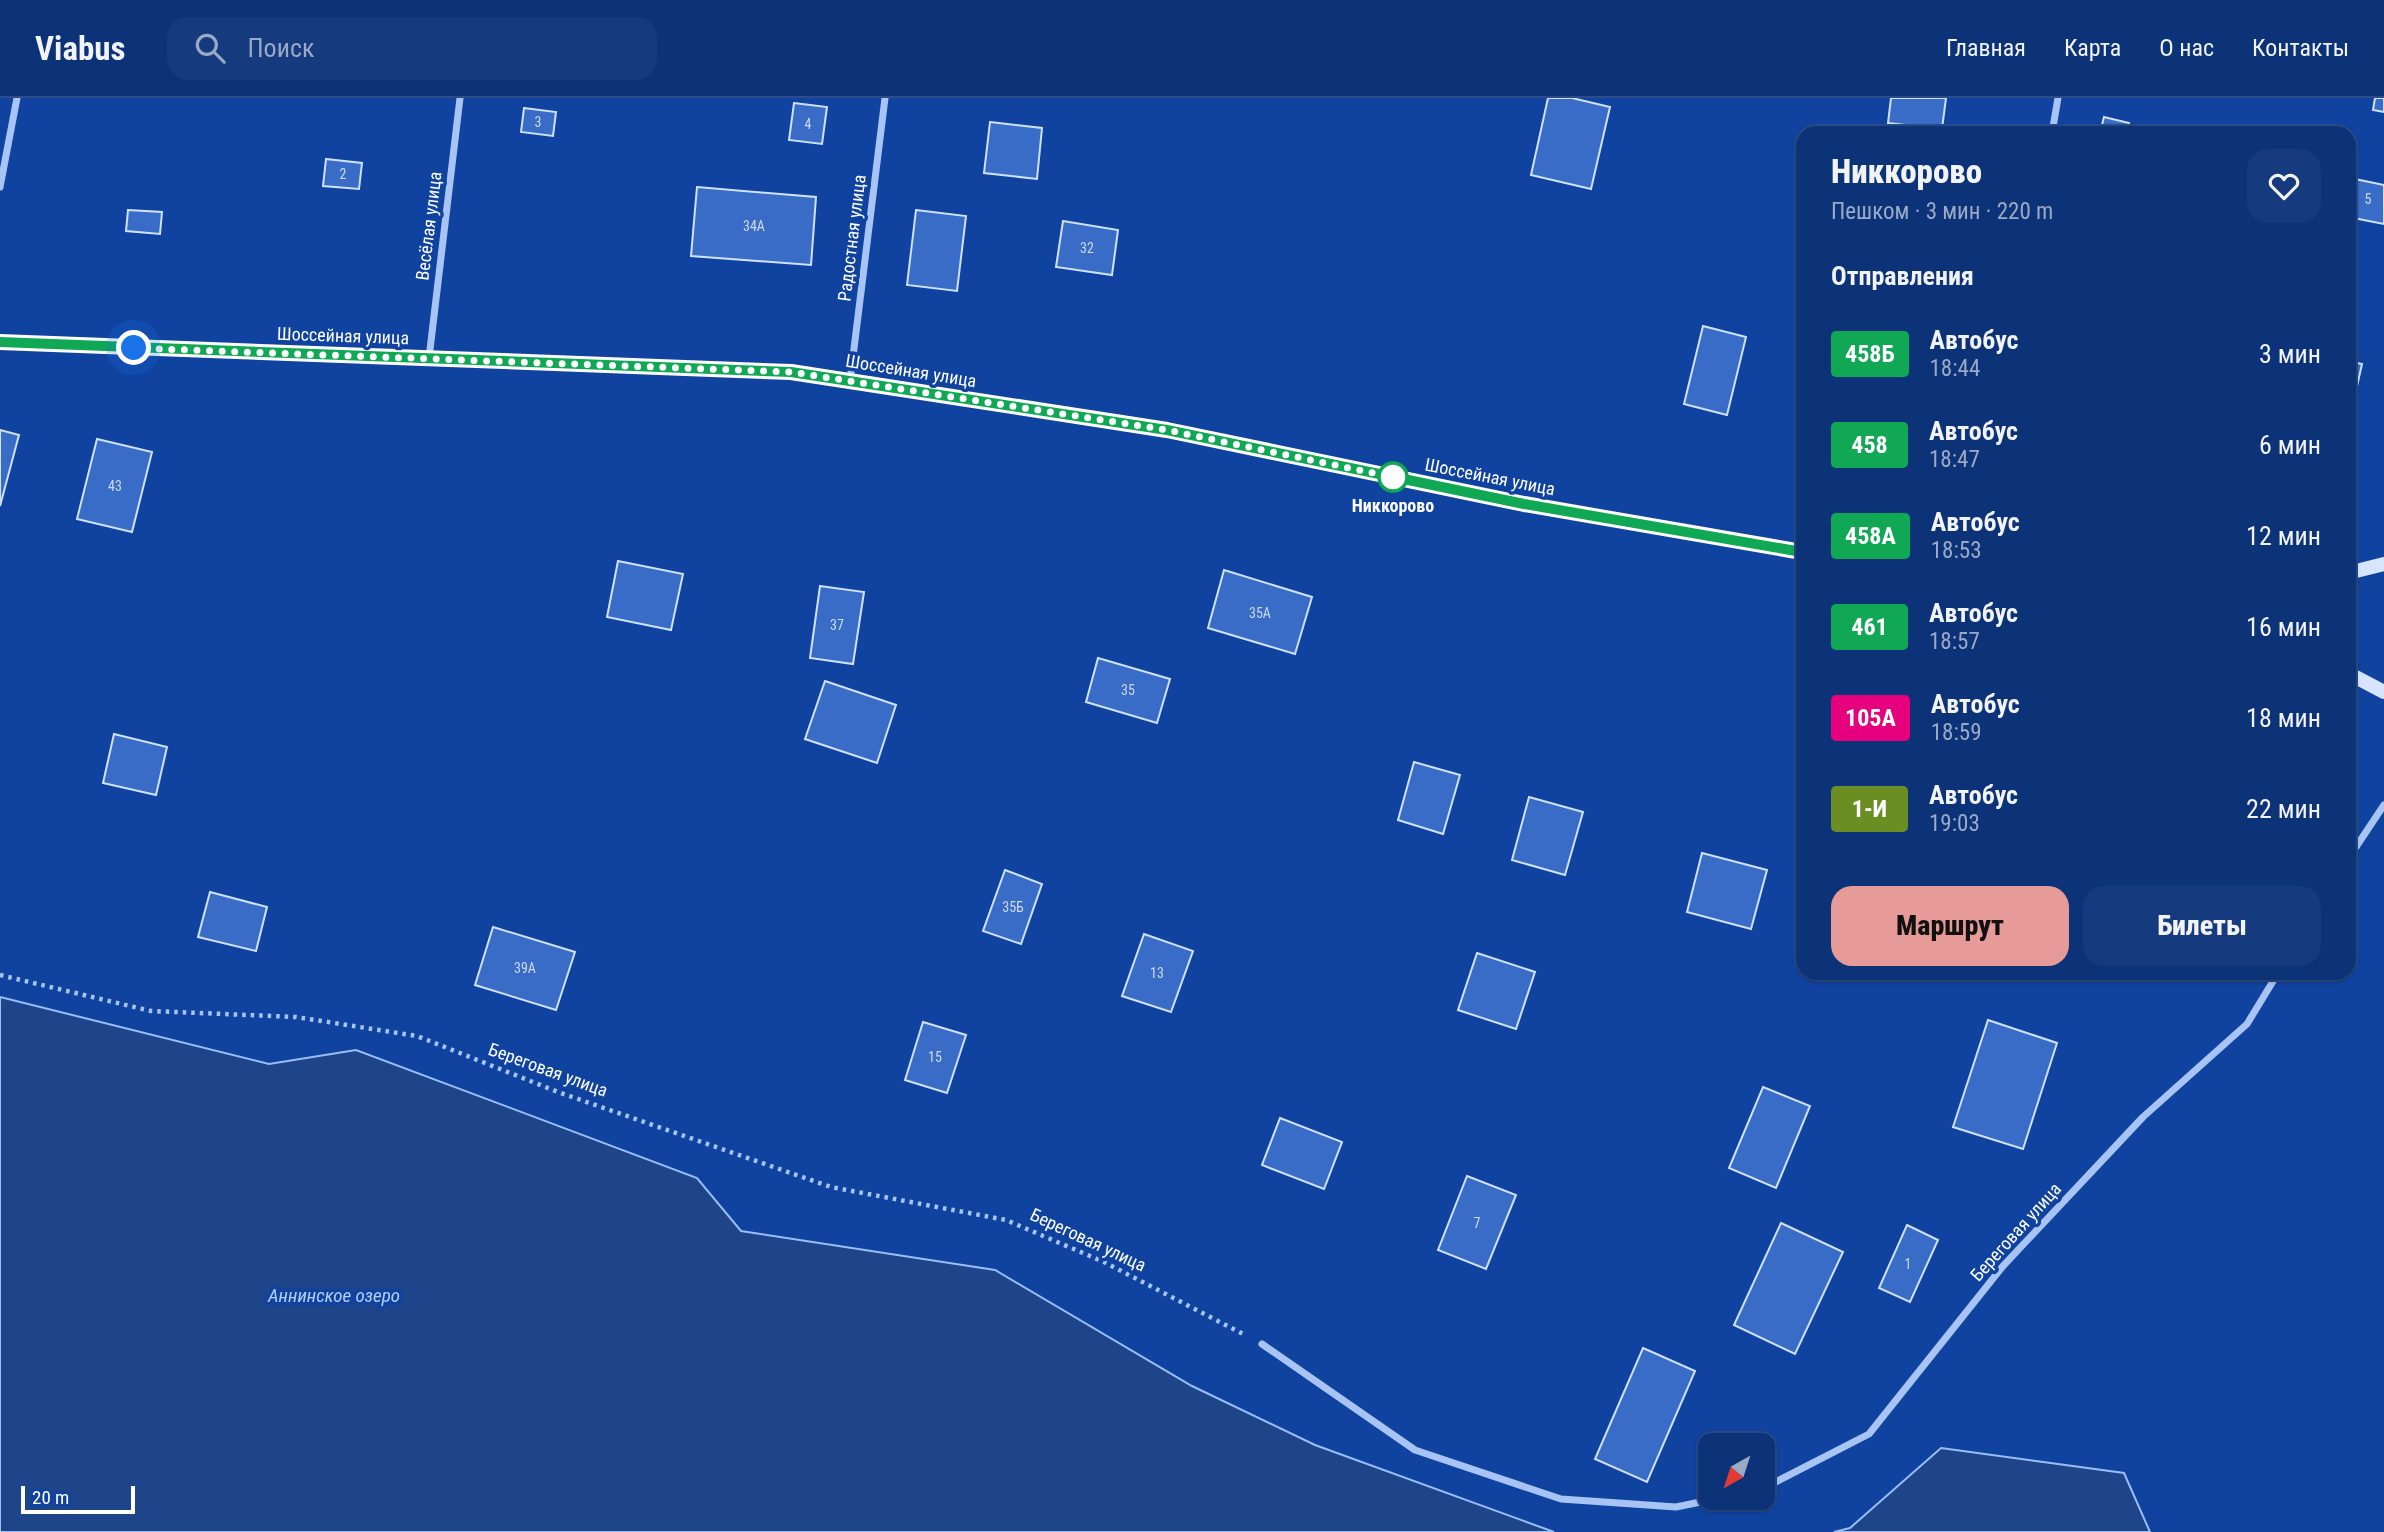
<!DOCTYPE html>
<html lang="ru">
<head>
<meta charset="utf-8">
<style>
	:root { --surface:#0c3278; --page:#153a7d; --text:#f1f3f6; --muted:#9aaac6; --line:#2c4d8a; --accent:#e69b98 }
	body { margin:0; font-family:"Roboto Condensed",sans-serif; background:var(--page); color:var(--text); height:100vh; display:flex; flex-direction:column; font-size:26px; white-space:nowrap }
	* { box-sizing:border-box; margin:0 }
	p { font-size:23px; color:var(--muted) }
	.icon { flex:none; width:38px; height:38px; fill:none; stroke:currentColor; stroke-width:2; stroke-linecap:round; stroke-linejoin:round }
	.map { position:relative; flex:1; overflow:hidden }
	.details { position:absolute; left:1796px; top:28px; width:560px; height:854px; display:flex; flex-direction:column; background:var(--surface); border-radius:21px; box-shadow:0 2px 5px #0004,0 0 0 2px var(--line) }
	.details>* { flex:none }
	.badge { padding:0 14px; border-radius:5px; font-size:24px; line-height:46px }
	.needle { width:46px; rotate:219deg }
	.controls { position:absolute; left:1698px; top:1335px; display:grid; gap:14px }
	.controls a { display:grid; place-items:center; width:77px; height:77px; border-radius:14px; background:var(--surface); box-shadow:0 2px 5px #0004,0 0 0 2px var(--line); font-size:35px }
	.scale { position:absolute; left:21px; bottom:18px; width:114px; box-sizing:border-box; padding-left:7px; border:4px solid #fff; border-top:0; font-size:19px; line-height:24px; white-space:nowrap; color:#fff; -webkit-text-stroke:5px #1043a0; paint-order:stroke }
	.you { position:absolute; width:35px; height:35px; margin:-18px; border:5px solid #fff; border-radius:50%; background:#1a73e8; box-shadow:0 0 0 10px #1a73e833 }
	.map>.badge { position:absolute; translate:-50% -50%; box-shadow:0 0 0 4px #fff }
	h2 { padding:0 35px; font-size:26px; line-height:63px }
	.round { display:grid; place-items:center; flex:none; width:74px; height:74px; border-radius:21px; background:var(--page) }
	.summary { display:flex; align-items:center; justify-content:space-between; height:119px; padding:0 35px }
	h1 { font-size:33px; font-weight:800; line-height:52px }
	.button { display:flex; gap:14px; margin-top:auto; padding:14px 35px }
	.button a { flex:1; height:80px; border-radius:21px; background:var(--accent); color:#111; font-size:28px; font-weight:800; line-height:80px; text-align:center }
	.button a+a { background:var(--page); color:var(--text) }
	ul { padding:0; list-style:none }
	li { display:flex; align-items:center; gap:21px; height:91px; padding:0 35px }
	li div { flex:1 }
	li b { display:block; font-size:26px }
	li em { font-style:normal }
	li .badge { min-width:77px; font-weight:700; text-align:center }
	header { display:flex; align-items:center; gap:42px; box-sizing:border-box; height:98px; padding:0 35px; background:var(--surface); border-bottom:2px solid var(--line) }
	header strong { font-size:33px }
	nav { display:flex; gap:38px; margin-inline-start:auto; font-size:24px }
	.search { width:490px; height:63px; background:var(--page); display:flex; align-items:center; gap:18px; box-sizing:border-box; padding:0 24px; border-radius:21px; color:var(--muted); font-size:26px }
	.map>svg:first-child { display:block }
</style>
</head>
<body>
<header>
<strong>Viabus</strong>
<div class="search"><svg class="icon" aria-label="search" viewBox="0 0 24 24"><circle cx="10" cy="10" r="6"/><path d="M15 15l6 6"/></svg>Поиск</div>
<nav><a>Главная</a><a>Карта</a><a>О нас</a><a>Контакты</a></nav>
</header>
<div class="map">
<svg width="2384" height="1434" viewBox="0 0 2384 1434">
	<rect width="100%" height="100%" fill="#1043a0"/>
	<!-- water -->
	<g fill="#1e448a" stroke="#99bdf9" stroke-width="2">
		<polygon points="0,899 269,966 356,952 697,1080 741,1133 995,1172 1192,1288 1315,1347 1554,1434 0,1434"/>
		<polygon points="1941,1350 2124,1375 2150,1434 1834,1434 1850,1430"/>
	</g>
	<!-- building -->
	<g fill="#396cc7" stroke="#d0e1fe" stroke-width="2">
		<polygon points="1548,0 1572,0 1610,9 1591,91 1531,77"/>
		<polygon points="1891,0 1946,0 1942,31 1888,25"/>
		<polygon points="2375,0 2384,0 2384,14 2373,12"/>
		<polygon points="794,5 827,9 822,46 789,42"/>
		<polygon points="524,10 556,14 553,38 521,34"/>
		<polygon points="2104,19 2129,25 2127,35 2100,35"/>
		<polygon points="990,24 1042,30 1037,81 984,75"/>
		<polygon points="326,61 362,65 359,91 323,88"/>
		<polygon points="2355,81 2384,87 2384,126 2348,119"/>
		<polygon points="697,89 816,99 811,167 691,158"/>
		<polygon points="128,112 162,114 160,136 126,133"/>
		<polygon points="916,112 966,118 957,193 907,187"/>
		<polygon points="1063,123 1118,132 1112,177 1056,169"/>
		<polygon points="1703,228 1746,239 1727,317 1684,306"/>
		<polygon points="2348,263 2362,266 2348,328"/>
		<polygon points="0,332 19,337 0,408"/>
		<polygon points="97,341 152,354 132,434 77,421"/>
		<polygon points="618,463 683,476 671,532 607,519"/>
		<polygon points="1224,472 1312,499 1295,556 1208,530"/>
		<polygon points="820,488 864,494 853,566 810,560"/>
		<polygon points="1098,560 1170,581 1157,625 1086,604"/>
		<polygon points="825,583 896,607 877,665 805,641"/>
		<polygon points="114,636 167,649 156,697 103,685"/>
		<polygon points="1414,664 1460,677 1443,736 1398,722"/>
		<polygon points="1529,699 1583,714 1565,777 1512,762"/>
		<polygon points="1702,755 1767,772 1751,831 1687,814"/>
		<polygon points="1005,772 1042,786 1021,846 983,833"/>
		<polygon points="210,794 267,809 256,853 198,839"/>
		<polygon points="493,829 575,854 556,912 475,887"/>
		<polygon points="1144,836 1193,853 1171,914 1122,898"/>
		<polygon points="1477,855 1535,874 1516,931 1458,912"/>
		<polygon points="1988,922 2057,945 2023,1051 1953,1029"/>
		<polygon points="923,924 966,937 947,995 905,982"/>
		<polygon points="1763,989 1810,1008 1776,1090 1729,1070"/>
		<polygon points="1280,1020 1342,1044 1324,1091 1262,1067"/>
		<polygon points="1467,1078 1516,1097 1486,1171 1438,1152"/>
		<polygon points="1781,1125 1843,1154 1795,1256 1734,1227"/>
		<polygon points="1907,1127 1938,1142 1910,1204 1879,1190"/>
		<polygon points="1643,1250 1695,1273 1647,1384 1595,1361"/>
	</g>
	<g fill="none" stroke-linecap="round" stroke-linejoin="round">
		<!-- path -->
		<polyline stroke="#a7c4f5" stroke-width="4.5" stroke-dasharray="3.5 5" stroke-linecap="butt" points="0,877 151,913 296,919 417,938 558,994 831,1089 1006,1122 1104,1164 1243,1236"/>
		<!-- street -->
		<g stroke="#a7c4f5" stroke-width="7">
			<polyline points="2052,35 2058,0"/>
			<polyline points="0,89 17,0"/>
			<polyline points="429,260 460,0"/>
			<polyline points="850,283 885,0"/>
			<polyline points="2348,761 2384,707"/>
			<polyline points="1262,1246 1415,1352 1561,1401 1676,1409 1720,1400"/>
			<polyline points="1762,1391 1869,1336 2003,1168 2143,1019 2247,926 2278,875"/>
		</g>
		<!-- secondary -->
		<g stroke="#d8e5fe" stroke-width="14">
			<polyline points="0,244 791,274 1167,332 1524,406 1802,454"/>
			<polyline points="2348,475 2384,466"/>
			<polyline points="2348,575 2384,594"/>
		</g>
	</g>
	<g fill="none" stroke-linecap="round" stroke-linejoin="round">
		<defs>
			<polyline id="line" points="0,244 791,274 1167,332 1524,406 1802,454"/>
		</defs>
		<!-- line casing -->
		<use href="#line" stroke="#fff" stroke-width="16"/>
		<!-- line -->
		<use href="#line" stroke="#10a855" stroke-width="10"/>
		<!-- walk -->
		<polyline stroke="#fff" stroke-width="7" stroke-dasharray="0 12.6" points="134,250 791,274 1167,332 1397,380 1393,379"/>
	</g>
	<!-- markers -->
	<circle fill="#fff" stroke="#10a855" stroke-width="3.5" cx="1393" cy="379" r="14"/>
	<g text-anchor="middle" stroke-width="7" stroke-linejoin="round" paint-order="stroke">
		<!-- number labels -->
		<g font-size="14" fill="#cedaf1">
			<text x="538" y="29">3</text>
			<text x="808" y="31">4</text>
			<text x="343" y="81">2</text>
			<text x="2368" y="106">5</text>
			<text x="754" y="133">34А</text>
			<text x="1087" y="155">32</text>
			<text x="115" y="393">43</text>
			<text x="1260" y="520">35А</text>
			<text x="837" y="532">37</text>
			<text x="1128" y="597">35</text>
			<text x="1013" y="814">35Б</text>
			<text x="525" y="875">39А</text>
			<text x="1157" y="880">13</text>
			<text x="935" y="964">15</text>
			<text x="1477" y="1130">7</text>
			<text x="1908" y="1171">1</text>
		</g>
		<!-- street labels -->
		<g font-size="18" fill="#fff" stroke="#1043a0">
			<text transform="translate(429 128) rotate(-83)" y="6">Весёлая улица</text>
			<text transform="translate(852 140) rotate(-83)" y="6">Радостная улица</text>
			<text transform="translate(343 238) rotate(2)" y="6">Шоссейная улица</text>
			<text transform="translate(911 273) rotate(9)" y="6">Шоссейная улица</text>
			<text transform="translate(1490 379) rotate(11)" y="6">Шоссейная улица</text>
			<text transform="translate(548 972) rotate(20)" y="6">Береговая улица</text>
			<text transform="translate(2016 1134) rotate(-48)" y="6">Береговая улица</text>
			<text transform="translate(1088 1142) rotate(25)" y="6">Береговая улица</text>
		</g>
		<!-- stop labels -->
		<g font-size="18" font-weight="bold" fill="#fff" stroke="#1043a0">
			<text x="1393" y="414">Никкорово</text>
		</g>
		<!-- water labels -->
		<g font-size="19" font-style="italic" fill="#b4cffc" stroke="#1043a0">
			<text x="334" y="1204">Аннинское озеро</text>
		</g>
	</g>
</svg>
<div class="controls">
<a><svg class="needle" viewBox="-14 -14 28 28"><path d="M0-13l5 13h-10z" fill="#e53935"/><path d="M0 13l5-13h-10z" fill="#9aaac6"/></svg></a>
</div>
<div class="scale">20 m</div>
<div class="you" style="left:134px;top:250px"></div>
<section class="details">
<div class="summary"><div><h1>Никкорово</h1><p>Пешком · 3 мин · 220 m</p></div><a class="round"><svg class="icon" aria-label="heart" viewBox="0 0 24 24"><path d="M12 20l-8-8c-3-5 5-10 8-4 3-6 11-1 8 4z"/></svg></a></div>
<h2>Отправления</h2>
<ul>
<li><span class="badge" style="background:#10a855;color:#fff">458Б</span><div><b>Автобус</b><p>18:44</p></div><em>3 мин</em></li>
<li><span class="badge" style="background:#10a855;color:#fff">458</span><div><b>Автобус</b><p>18:47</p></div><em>6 мин</em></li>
<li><span class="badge" style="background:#10a855;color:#fff">458А</span><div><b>Автобус</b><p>18:53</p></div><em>12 мин</em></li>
<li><span class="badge" style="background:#10a855;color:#fff">461</span><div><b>Автобус</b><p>18:57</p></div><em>16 мин</em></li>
<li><span class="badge" style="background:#e6007e;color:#fff">105А</span><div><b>Автобус</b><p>18:59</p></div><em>18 мин</em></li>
<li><span class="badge" style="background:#6b8e23;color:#fff">1-И</span><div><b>Автобус</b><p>19:03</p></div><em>22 мин</em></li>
</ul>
<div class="button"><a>Маршрут</a><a>Билеты</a></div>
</section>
</div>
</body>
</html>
